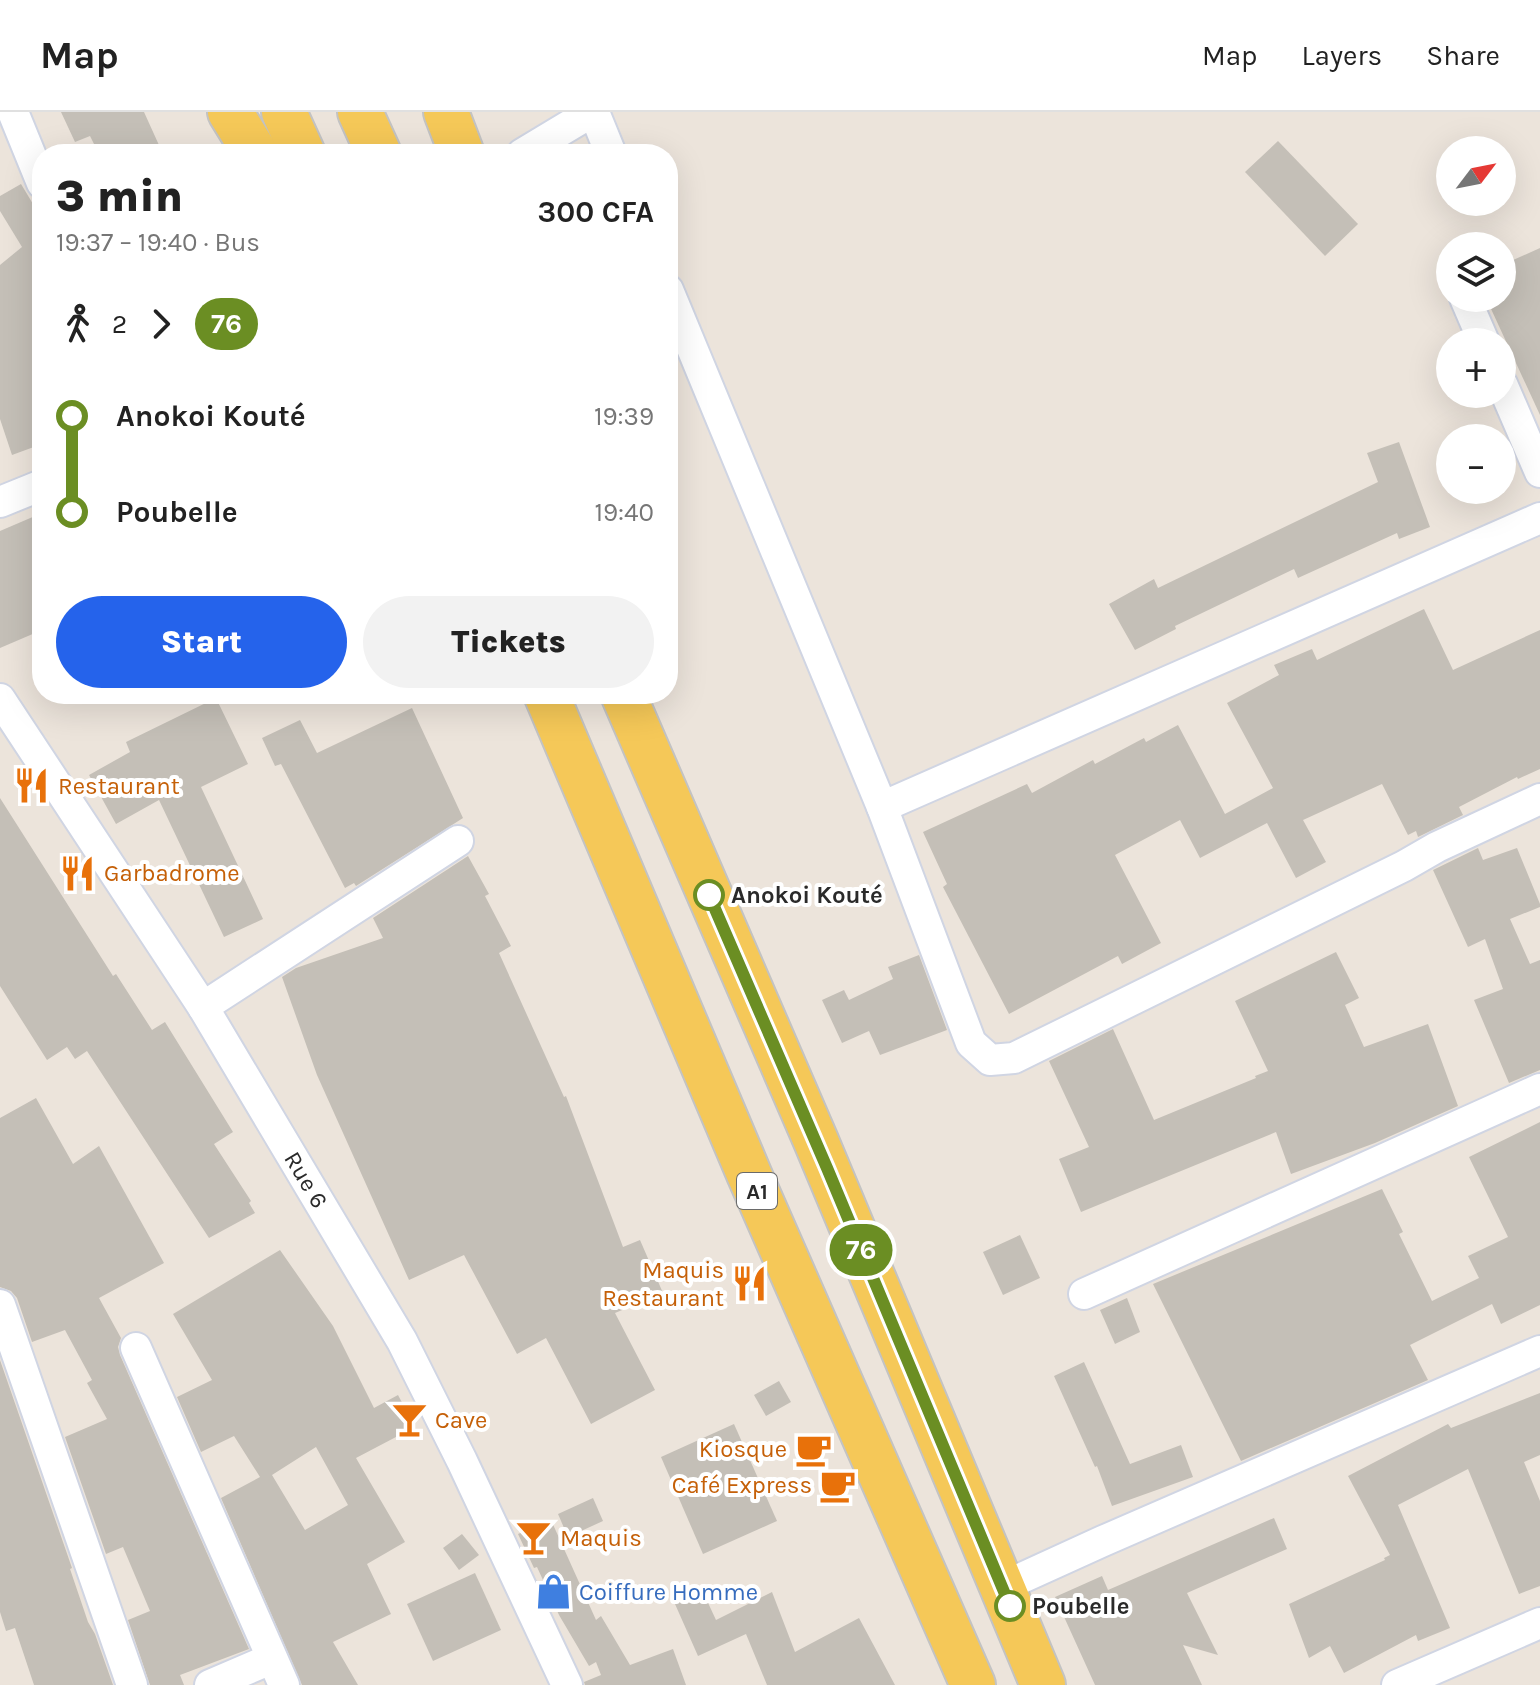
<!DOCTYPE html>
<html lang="en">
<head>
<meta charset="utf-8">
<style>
	:root { --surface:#fff; --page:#f2f2f2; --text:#222; --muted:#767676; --line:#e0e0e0; --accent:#2563eb }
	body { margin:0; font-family:Karla,sans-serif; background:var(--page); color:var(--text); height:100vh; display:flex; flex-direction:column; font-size:30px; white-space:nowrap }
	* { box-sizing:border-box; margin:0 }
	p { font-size:26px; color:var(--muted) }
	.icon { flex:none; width:44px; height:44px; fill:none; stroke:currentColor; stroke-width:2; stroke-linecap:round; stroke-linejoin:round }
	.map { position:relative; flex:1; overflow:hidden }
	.side { position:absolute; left:32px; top:32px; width:646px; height:560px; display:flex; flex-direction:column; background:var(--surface); border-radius:32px; box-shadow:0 8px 32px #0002 }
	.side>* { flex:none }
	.badge { padding:0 16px; border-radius:26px; font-size:28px; line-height:52px }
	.needle { width:52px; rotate:58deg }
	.buttons { position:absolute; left:1436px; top:24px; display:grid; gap:16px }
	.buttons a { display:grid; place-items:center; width:80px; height:80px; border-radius:50%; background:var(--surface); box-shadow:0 8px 32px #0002; font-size:40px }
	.map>.badge { position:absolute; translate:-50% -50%; box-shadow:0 0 0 4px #fff }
	.legs { display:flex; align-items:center; gap:12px; height:88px; padding:0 24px; font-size:26px }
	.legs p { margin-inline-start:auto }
	.summary { display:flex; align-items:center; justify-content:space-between; height:136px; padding:0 24px }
	h1 { font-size:44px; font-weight:800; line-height:60px }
	.primary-button { display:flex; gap:16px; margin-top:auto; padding:16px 24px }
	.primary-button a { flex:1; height:92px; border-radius:48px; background:var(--accent); color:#fff; font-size:32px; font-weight:800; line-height:92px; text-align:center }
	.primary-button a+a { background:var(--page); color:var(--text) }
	ul { padding:0 24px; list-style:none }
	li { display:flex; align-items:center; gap:28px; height:96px; font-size:30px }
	li i { display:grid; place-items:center; width:12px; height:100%; margin:0 10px; background:currentColor }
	li i::after { content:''; width:20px; height:20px; margin:-10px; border:6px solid; border-radius:50%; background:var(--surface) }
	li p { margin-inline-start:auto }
	li:first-child i { background:linear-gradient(#0000 50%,currentColor 0) }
	li:last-child i { background:linear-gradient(currentColor 50%,#0000 0) }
	header { display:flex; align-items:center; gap:48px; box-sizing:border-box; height:112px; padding:0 40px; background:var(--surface); border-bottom:2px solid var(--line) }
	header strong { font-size:38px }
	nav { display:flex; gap:44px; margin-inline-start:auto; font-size:28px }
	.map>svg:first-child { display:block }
</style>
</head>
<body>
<header>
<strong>Map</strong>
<nav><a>Map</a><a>Layers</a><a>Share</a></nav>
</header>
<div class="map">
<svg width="1540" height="1573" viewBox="0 0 1540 1573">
	<rect width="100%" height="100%" fill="#ece4db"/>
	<!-- building -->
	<g fill="#c4bfb7" fill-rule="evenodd">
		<polygon points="61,0 144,0 163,42 99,42 90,24 75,30"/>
		<polygon points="1278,29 1358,112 1325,144 1245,60"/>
		<polygon points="21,72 42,107 42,332 12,343 0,307 0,153 22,135 0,99 0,84"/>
		<polygon points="1540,136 1540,303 1486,186 1502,186 1502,153"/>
		<polygon points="1399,330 1430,415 1399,427 1397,421 1298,466 1294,457 1175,514 1176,517 1135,538 1109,492 1154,467 1158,476 1378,370 1367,341"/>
		<polygon points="42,401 42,518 0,536 0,419"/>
		<polygon points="1424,497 1453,558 1540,518 1540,657 1518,667 1517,665 1459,695 1463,703 1418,725 1416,719 1408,723 1382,672 1303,708 1326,750 1296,766 1267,711 1200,746 1180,708 1115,743 1161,831 1122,852 1118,844 1009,902 943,775 947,772 923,720 1027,672 1032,681 1093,648 1095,652 1144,626 1146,630 1178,613 1225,702 1273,676 1227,591 1279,563 1274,553 1312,537 1317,548"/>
		<polygon points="216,586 248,652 201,675 263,807 224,825 159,688 116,712 89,663 130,640 126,630"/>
		<polygon points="412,596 463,706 356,774 354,771 345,776 281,652 275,654 262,626 300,608 317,641"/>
		<polygon points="0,686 113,864 116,862 152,918 165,910 233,1020 214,1032 251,1089 249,1091 255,1101 209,1126 87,939 75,947 67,935 47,948 0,874"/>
		<polygon points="1478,736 1483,748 1517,736 1540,792 1540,795 1510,807 1530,852 1540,848 1540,958 1509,971 1474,888 1503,877 1485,827 1468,835 1433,758"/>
		<polygon points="468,744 489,782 485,784 511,834 499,841 564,985 566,984 623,1135 640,1128 663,1181 615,1201 655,1278 591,1312 546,1226 517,1242 464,1143 409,1168 317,963 282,865 296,856 383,826 373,806"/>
		<polygon points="1336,840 1359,886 1345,893 1364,935 1428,912 1458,994 1375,1031 1291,1062 1276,1020 1081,1100 1059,1047 1089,1035 1049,949 1113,917 1154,1008 1256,966 1255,964 1268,959 1235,889"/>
		<polygon points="919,843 947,918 880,943 869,919 842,931 822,888 844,878 849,888 893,867 888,855"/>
		<polygon points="36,986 73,1052 99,1034 164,1151 99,1186 121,1226 118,1235 120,1243 249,1537 180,1563 184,1573 150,1573 128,1508 150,1499 123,1435 106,1442 65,1325 107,1307 87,1271 92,1268 65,1218 32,1230 17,1186 11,1179 0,1175 0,1006"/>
		<polygon points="1540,1010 1540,1193 1501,1212 1492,1192 1410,1233 1428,1268 1241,1349 1153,1172 1382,1077 1403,1120 1399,1122 1432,1189 1479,1166 1468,1144 1508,1125 1469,1045"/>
		<polygon points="1020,1123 1040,1166 1003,1183 983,1140"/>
		<path d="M 280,1138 L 333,1214 L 374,1296 L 398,1283 L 415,1315 L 356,1346 L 405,1430 L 367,1452 L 391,1502 L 333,1530 L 358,1573 L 302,1573 L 221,1386 L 260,1365 L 234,1324 L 201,1340 L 177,1285 L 212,1268 L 173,1202 ZM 316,1335 L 348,1393 L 305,1418 L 272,1363 Z"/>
		<polygon points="1127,1186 1140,1220 1115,1232 1100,1198"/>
		<polygon points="0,1248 72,1456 70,1457 88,1510 95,1522 113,1573 34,1573 15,1516 6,1519 0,1500"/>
		<polygon points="1084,1250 1130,1352 1181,1333 1193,1365 1112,1394 1097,1354 1095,1355 1054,1264"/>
		<polygon points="779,1269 791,1290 766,1304 754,1283"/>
		<polygon points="1540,1281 1540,1343 1524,1350 1540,1389 1540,1474 1519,1482 1468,1357 1398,1393 1450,1516 1418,1529 1416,1523 1344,1561 1330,1534 1309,1546 1289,1492 1385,1448 1384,1446 1390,1443 1348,1364 1448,1312 1451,1316"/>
		<polygon points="734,1312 777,1409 703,1442 661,1345"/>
		<polygon points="593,1386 603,1409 568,1425 558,1402"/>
		<polygon points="1274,1406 1287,1437 1187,1481 1218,1543 1183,1533 1202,1573 1095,1573 1055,1485 1102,1464 1108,1478"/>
		<polygon points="551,1408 596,1508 601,1504 630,1553 673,1537 686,1573 585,1573 584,1570 601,1563 596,1550 589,1554 559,1503 537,1455 534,1456 518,1422"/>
		<polygon points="462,1422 479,1443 459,1458 443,1436"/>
		<polygon points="475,1461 501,1518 433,1549 407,1492"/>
		<polygon points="703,1480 716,1508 772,1480 795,1540 859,1506 895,1573 767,1573 746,1522 698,1544 675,1492"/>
	</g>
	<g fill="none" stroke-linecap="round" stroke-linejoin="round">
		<defs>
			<g id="street">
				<polyline points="13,0 42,71"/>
				<polyline points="594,0 611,42"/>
				<polyline points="522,42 592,0"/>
				<polyline points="668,178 882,695 971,931 990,948 1014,946 1404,754 1437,735 1540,687"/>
				<polyline points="1465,186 1484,230"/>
				<polyline points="1502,272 1540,360"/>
				<polyline points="0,390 42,373"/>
				<path id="s1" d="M 0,587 L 203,895 L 402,1229 L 462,1349 L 567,1573"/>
				<polyline points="882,695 1540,406"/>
				<polyline points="203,895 458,729"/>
				<polyline points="1084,1182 1540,977"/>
				<polyline points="0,1193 132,1573"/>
				<polyline points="136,1236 284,1573"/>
				<polyline points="1002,1475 1103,1429 1540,1239"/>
				<polyline points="210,1573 271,1547"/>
				<polyline points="1397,1573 1540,1511"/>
			</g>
			<g id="primary">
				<polyline points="230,0 256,42"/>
				<polyline points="284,0 303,42"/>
				<polyline points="360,0 379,42"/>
				<polyline points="446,0 462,42"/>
				<polyline points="546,582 749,1062 973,1573"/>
				<polyline points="623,582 816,1029 1043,1573"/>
			</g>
		</defs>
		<!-- street casing -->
		<use href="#street" stroke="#d0d5e3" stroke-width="34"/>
		<!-- primary casing -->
		<use href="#primary" stroke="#c3c3c3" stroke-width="48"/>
		<!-- street -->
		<use href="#street" stroke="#fff" stroke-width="30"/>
		<!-- primary -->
		<use href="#primary" stroke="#f5c858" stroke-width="44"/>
	</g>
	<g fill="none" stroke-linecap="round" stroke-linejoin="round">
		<defs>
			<polyline id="line-1" points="709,783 827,1056 1010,1494"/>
		</defs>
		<!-- line-1 casing -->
		<use href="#line-1" stroke="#fff" stroke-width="18"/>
		<!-- line-1 -->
		<use href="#line-1" stroke="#6b8e23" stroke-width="12"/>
	</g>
	<!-- icons -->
	<defs>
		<symbol id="restaurant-bare" viewBox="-9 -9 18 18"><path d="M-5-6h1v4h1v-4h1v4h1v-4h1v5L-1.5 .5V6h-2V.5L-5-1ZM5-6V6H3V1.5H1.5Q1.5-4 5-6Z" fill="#e8710a" stroke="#fff" stroke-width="2.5" paint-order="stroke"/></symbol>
		<symbol id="bar-bare" viewBox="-9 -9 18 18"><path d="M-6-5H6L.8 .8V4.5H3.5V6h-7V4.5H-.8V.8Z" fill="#e8710a" stroke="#fff" stroke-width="2.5" paint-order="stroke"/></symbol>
		<symbol id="cafe-bare" viewBox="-9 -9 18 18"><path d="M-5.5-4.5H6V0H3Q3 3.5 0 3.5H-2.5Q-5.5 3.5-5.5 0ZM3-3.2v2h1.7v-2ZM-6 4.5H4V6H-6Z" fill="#e8710a" stroke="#fff" stroke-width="2.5" paint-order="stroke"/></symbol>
		<symbol id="shop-bare" viewBox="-9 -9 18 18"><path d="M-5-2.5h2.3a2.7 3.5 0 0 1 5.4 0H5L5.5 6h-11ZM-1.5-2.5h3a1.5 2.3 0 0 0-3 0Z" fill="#3f7fe0" stroke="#fff" stroke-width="2.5" paint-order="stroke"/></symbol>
	</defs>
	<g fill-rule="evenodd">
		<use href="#restaurant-bare" x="6" y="648" width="51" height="51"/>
		<use href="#restaurant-bare" x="52" y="736" width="51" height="51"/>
		<use href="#restaurant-bare" x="724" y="1146" width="51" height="51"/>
		<use href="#bar-bare" x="384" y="1282" width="51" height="51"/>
		<use href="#cafe-bare" x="788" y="1312" width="51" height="51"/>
		<use href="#cafe-bare" x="812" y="1348" width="51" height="51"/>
		<use href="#bar-bare" x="508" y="1400" width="51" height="51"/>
		<use href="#shop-bare" x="528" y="1454" width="51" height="51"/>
	</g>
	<!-- markers -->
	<g fill="#fff" stroke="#6b8e23" stroke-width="4">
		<circle cx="709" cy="783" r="14"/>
		<circle cx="1010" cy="1494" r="14"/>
	</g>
	<g text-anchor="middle" stroke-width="8" stroke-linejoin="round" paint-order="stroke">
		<!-- shield labels -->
		<rect fill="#fff" stroke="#6a6a6a" stroke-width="2" x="737" y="1061" width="40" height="36" rx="6"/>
		<g font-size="22" font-weight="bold" fill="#2a2a2a">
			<text x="757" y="1087">A1</text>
		</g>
		<!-- food labels -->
		<g font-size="24" fill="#c56008" stroke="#fff" text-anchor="start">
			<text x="58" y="682">Restaurant</text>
			<text x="104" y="769">Garbadrome</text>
			<text x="724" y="1166" text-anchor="end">Maquis<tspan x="724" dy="28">Restaurant</tspan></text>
			<text x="435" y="1316">Cave</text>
			<text x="787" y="1345" text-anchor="end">Kiosque</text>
			<text x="812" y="1381" text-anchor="end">Café Express</text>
			<text x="560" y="1434">Maquis</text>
		</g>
		<!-- stop labels -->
		<g font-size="24" font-weight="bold" fill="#2a2a2a" stroke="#fff" text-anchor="start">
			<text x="731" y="791">Anokoi Kouté</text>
			<text x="1032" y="1502">Poubelle</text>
		</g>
		<!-- street labels -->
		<g font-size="24" fill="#2a2a2a" stroke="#fff">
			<text dy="8" stroke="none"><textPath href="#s1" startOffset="570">Rue 6</textPath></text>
		</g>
		<!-- shop labels -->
		<g font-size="24" fill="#366cbe" stroke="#fff" text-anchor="start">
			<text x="579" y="1488">Coiffure Homme</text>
		</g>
	</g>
</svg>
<div class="buttons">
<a><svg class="needle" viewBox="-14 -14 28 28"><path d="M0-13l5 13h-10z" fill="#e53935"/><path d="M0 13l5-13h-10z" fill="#767676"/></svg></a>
<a><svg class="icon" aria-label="layers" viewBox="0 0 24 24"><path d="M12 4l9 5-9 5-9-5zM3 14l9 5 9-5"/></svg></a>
<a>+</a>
<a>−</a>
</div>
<b class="badge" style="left:861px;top:1138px;background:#6b8e23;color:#fff">76</b>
<section class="side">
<div class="summary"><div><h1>3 min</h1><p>19:37 – 19:40 · Bus</p></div><b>300 CFA</b></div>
<div class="legs"><svg class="icon" aria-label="walk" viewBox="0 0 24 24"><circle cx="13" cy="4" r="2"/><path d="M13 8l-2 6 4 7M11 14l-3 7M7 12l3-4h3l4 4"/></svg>2<svg class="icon" aria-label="forward" viewBox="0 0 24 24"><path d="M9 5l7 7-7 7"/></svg><b class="badge" style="background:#6b8e23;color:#fff">76</b></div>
<ul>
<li><i style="color:#6b8e23"></i><b>Anokoi Kouté</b><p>19:39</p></li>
<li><i style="color:#6b8e23"></i><b>Poubelle</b><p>19:40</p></li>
</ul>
<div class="primary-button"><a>Start</a><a>Tickets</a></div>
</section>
</div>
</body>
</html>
